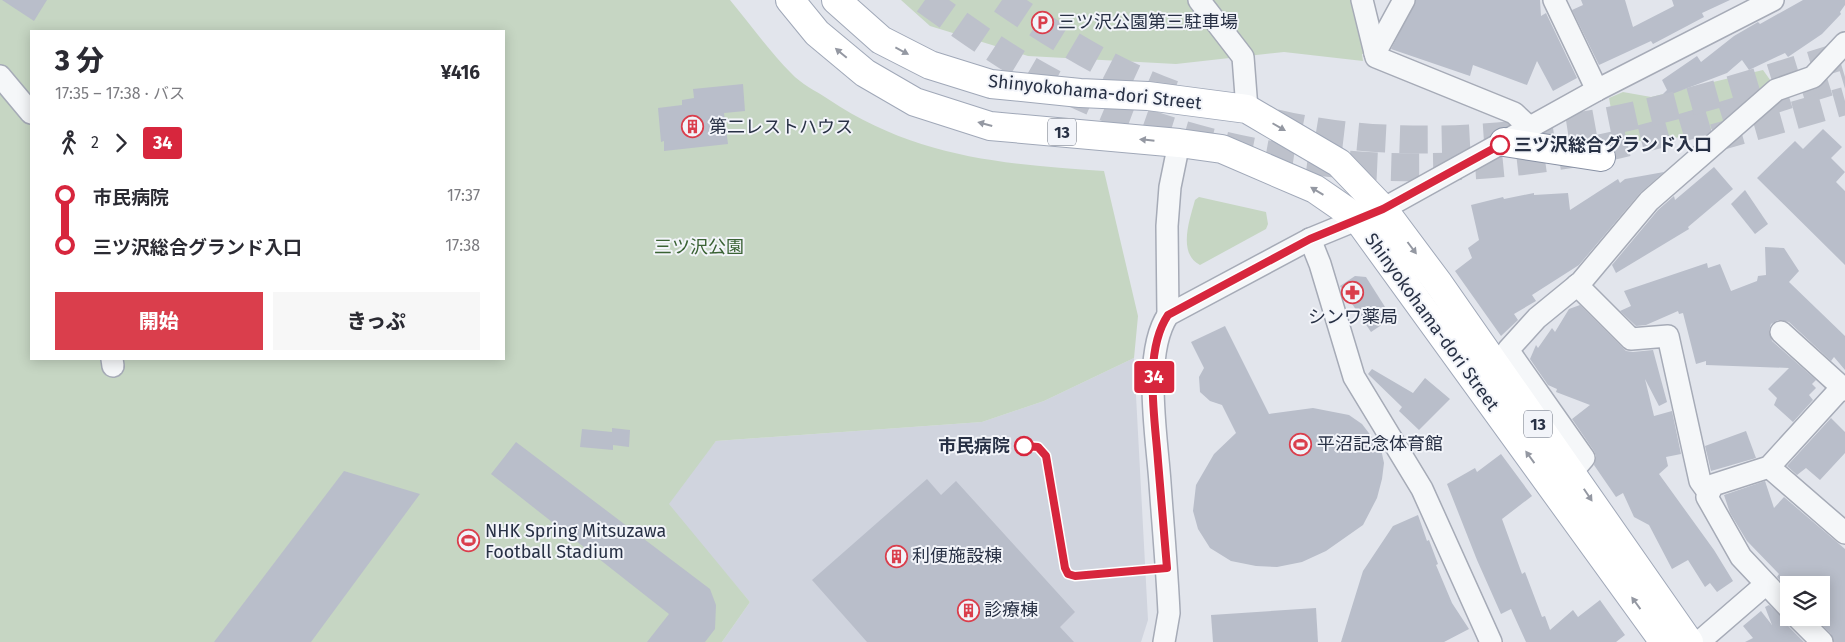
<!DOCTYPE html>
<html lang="ja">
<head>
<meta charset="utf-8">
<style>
	:root { --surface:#fff; --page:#f7f7f7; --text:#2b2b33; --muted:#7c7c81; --accent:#da3e4c }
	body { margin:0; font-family:"Fira Sans","Noto Sans JP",sans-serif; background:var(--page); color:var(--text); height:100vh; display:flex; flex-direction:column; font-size:19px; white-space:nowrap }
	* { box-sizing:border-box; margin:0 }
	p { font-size:16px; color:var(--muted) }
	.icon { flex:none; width:28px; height:28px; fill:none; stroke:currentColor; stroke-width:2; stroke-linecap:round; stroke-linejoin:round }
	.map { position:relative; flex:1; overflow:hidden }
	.drawer { position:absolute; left:30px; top:30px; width:475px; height:330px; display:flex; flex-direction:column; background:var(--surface); border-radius:0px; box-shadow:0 2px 12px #0003 }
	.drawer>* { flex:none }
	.badge { padding:0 10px; border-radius:4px; font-size:18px; line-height:32px }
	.controls { position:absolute; left:1780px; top:576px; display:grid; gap:10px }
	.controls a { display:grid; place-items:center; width:50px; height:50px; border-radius:0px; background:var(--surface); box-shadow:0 2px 12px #0003; font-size:25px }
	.map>.badge { position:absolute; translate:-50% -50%; box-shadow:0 0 0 2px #fff }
	.legs { display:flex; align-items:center; gap:8px; height:55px; padding:0 25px; font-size:16px }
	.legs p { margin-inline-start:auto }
	.head { display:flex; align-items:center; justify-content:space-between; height:85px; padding:0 25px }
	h1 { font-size:28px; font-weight:800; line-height:38px }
	.cta { display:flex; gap:10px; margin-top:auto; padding:10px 25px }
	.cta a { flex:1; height:58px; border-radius:0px; background:var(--accent); color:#fff; font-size:20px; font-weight:800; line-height:58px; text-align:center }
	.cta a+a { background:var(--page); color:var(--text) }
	ul { padding:0 25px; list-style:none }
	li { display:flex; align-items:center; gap:18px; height:50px; font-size:19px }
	li i { display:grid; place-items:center; width:8px; height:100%; margin:0 6px; background:currentColor }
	li i::after { content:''; width:12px; height:12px; margin:-6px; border:4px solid; border-radius:50%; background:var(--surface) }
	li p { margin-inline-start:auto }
	li:first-child i { background:linear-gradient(#0000 50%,currentColor 0) }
	li:last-child i { background:linear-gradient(currentColor 50%,#0000 0) }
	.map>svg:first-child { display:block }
</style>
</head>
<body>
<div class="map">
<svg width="1845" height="642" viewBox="0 0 1845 642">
	<rect width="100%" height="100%" fill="#e2e5ec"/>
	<!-- built -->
	<polygon fill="#d0d4de" points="1134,358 1148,620 1141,642 722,642 750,602 666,503 716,441 982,422 1044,401"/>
	<!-- green -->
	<g fill="#c6d6c3" fill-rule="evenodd">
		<path d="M 0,0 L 730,0 C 750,24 769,51 791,73 C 801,84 816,91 828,99 C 916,158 1003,164 1104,171 L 1138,316 L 1134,358 L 1044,401 L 982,422 L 716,441 L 669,504 L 750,602 L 722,642 L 0,642 ZM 31,31 L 504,31 L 504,359 L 31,359 Z"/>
		<polygon points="901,0 1363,0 1376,57 1362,54 1363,61 1284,52 1176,64 1028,56 930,26"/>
		<polygon points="1763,70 1773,84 1723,126 1671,139 1617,142 1609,98 1623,92 1651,97"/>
		<path d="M 1199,197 L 1266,212 L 1268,224 L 1266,229 L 1200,265 C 1177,253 1190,219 1195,200 Z"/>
	</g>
	<!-- building -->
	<g fill="#b9beca">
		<polygon points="2,0 47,0 34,21"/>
		<polygon points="1416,0 1540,0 1541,16 1546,13 1577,78 1553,91 1537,61 1527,85 1473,65 1470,76 1391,49"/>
		<polygon points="1581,0 1625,0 1633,27 1674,6 1672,0 1730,0 1702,13 1704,17 1653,44 1651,41 1599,65 1572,10 1583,5"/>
		<polygon points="1803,0 1845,0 1845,5 1840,12 1841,14 1822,34 1788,57 1785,53 1749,70 1742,60 1727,73 1664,97 1663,94 1667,90 1662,80 1697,56 1701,62 1734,36 1758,22 1760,24"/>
		<polygon points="743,84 745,111 724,113 728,144 664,151 664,141 661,142 658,108 682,105 682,100 694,98 693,89"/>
		<polygon points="1823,129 1842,147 1831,158 1845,172 1836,182 1845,191 1845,265 1757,178 1795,141 1803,149"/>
		<polygon points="1714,167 1733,189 1688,227 1689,229 1616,273 1612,265 1658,210 1674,196 1675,200"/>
		<polygon points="1664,172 1640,193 1579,265 1532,295 1536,301 1514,314 1518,320 1501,336 1455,271 1472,258 1468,248 1479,240 1471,205 1503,197 1504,199 1534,193 1534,195 1568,193 1570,210 1618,179 1620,183 1625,179"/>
		<polygon points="1745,190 1768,224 1755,234 1731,204"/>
		<polygon points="1765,247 1784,248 1799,271 1789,282 1845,336 1845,370 1834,357 1831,361 1789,322 1778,320 1771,324 1769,330 1772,341 1816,380 1812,384 1816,388 1809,395 1813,400 1793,422 1774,405 1777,398 1768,389 1789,368 1706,365 1706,361 1696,364 1683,313 1679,314 1678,311 1646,325 1636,326 1620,311 1631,306 1624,291 1707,263 1708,268 1720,264 1731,291 1757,281 1758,276 1766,275"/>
		<polygon points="1355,276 1366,277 1392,318 1371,332 1340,286"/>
		<polygon points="1580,305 1626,351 1633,352 1653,350 1667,402 1659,406 1645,379 1654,416 1672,411 1681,454 1666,457 1668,466 1659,474 1714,550 1733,581 1717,592 1710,583 1705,587 1688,560 1672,569 1649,525 1634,517 1623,493 1616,497 1594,465 1596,456 1594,451 1572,419 1590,405 1556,392 1557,389 1548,385 1530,359 1536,345 1538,348 1552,328 1555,332 1569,309"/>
		<polygon points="1225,326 1269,414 1313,408 1349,415 1362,424 1381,449 1384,463 1382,479 1377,498 1363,525 1326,551 1302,562 1277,567 1256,566 1231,561 1210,548 1198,529 1193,511 1196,485 1214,454 1236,433 1222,405 1210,401 1200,392 1199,377 1204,368 1191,342"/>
		<polygon points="1372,369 1413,393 1425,378 1450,399 1419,430 1399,411 1402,407 1368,374"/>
		<polygon points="1831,418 1845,432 1845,453 1820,480 1806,468 1797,475 1787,466"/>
		<polygon points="612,428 630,430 629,447 613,445 613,450 580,447 582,429 612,432"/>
		<polygon points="1746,431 1756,458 1711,471 1705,446"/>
		<polygon points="516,442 710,589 716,605 715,629 705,642 647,642 669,614 491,474"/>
		<polygon points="1501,454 1532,496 1502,519 1522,574 1525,572 1542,617 1545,616 1550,630 1573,610 1578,617 1600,600 1625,635 1616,642 1526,642 1511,609 1501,614 1477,560 1447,484 1475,468 1477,472"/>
		<polygon points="344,471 420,494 311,642 214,642"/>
		<polygon points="927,479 941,495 956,481 1075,612 1060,627 1074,642 867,642 812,580"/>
		<polygon points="1765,481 1774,508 1784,497 1845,549 1845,642 1834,642 1831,634 1815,618 1821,618 1821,585 1789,585 1789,590 1777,577 1779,574 1747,541 1730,513 1724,495"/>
		<polygon points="1418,515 1427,541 1429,540 1438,564 1436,565 1452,603 1469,629 1444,642 1341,642 1363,571 1393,526"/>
		<polygon points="1769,605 1786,620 1789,627 1804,642 1745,642 1753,638 1743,626 1761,611 1772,625 1765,607"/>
		<polygon points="1316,608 1318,642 1213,642 1211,615"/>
	</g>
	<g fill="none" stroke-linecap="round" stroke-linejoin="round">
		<!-- highway-tunnel -->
		<g stroke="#bdc1cb" stroke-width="28" stroke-dasharray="28 14" stroke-linecap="butt">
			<path d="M 925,0 C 970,32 1015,65 1065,89 C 1234,172 1433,186 1616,145 C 1694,127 1769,100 1845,77"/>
			<path d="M 1002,0 C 1057,38 1115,74 1178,96"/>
			<path d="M 1275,123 C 1387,150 1511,141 1623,118 C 1698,102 1772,77 1845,55"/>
			<polyline points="1714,138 1845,101"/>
		</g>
		<defs>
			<g id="minor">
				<polyline points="1199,0 1243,57 1247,109"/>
				<polyline points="1362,0 1376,57 1514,113 1529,127"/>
				<polyline points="1554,0 1597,90"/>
				<polyline points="1375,53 1404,0"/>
				<polyline points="0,76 31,113"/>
				<polyline points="1310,239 1320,264 1354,377 1422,489 1491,642"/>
				<polyline points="1577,285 1631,339 1668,336 1700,481 1708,492"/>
				<polyline points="1168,315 1167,226 1170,187 1179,143"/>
				<polyline points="1781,332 1845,390"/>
				<polyline points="112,359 113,366"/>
				<polyline points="1769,467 1845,533"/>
				<polyline points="1572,472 1584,458 1508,350 1537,318 1581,282 1649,201 1776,90 1813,77 1845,43"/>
				<polyline points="1789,608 1741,557 1707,497 1713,485 1769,467 1842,387"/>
				<polyline points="1798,618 1822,642"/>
				<path d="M 1164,642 L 1169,613 C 1167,569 1163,526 1160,483 C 1157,437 1142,354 1168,315 L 1310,239 L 1383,209 L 1597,90 L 1773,0"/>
				<polyline points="1699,642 1766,584"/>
			</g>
			<g id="major">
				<polyline points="790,0 817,33 865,73 915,102 990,126 1179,143 1222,149 1315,189 1357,218 1664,642"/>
				<polyline points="836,0 881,40 930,65 991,84 1080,93 1148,96 1247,109 1339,163 1383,209 1439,284 1689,642"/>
			</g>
			<polyline id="highway" points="1504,142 1601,157"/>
		</defs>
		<!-- minor casing -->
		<use href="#minor" stroke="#a6abb7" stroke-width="24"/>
		<!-- major casing -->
		<use href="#major" stroke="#a0a8b8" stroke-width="30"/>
		<!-- highway casing -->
		<use href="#highway" stroke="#8891a4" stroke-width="30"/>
		<!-- minor -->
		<use href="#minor" stroke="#f5f7f9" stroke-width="21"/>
		<!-- major -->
		<use href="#major" stroke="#fff" stroke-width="28"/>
		<!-- highway -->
		<use href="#highway" stroke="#fff" stroke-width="28"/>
	</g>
	<!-- one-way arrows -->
	<defs><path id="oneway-solid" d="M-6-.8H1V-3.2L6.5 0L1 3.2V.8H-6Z" transform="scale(1.25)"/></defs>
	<g fill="#9498a2">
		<use href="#oneway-solid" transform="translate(902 51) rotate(28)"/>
		<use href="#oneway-solid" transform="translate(841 53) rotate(-140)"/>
		<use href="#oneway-solid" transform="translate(985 124) rotate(-165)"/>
		<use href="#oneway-solid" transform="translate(1279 127) rotate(30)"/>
		<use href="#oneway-solid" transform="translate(1147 140) rotate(-174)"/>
		<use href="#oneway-solid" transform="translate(1317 191) rotate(-149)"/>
		<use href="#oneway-solid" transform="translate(1412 248) rotate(53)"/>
		<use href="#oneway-solid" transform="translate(1530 457) rotate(-126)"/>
		<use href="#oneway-solid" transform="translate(1588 495) rotate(56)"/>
		<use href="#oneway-solid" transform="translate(1636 603) rotate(-126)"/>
	</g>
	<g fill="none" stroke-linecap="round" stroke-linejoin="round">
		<defs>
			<path id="line-1" d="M 1024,446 L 1038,447 L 1046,456 L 1065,568 L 1068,574 L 1075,576 L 1167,568 C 1164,532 1161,496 1158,461 C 1155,418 1143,352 1168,315 L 1310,239 L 1383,209 L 1500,145"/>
		</defs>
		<!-- line-1 casing -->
		<use href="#line-1" stroke="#fff" stroke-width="11"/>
		<!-- line-1 -->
		<use href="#line-1" stroke="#d7263d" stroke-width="8"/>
	</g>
	<!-- icons -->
	<defs>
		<symbol id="parking-ring" viewBox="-11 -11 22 22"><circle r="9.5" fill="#f2f4f9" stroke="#da3e4c" stroke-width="1.5"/><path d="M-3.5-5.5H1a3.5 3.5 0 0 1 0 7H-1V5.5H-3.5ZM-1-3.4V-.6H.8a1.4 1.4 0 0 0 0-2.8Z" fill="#da3e4c"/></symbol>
		<symbol id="building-ring" viewBox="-11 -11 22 22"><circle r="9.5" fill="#f2f4f9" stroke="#da3e4c" stroke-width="1.5"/><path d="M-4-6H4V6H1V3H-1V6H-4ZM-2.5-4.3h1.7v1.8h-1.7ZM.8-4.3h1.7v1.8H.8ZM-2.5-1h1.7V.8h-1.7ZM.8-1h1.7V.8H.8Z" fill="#da3e4c"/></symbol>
		<symbol id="pharmacy-ring" viewBox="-11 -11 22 22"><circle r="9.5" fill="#f2f4f9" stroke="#da3e4c" stroke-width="1.5"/><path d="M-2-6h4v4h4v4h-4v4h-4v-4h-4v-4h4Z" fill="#da3e4c"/></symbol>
		<symbol id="stadium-ring" viewBox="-11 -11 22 22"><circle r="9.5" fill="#f2f4f9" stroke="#da3e4c" stroke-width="1.5"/><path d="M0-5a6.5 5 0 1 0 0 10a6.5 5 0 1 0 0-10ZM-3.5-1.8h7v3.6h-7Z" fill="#da3e4c"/></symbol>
	</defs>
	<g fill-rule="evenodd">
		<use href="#parking-ring" x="1030" y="10" width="25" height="25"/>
		<use href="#building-ring" x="680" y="114" width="25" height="25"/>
		<use href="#pharmacy-ring" x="1340" y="280" width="25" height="25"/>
		<use href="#stadium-ring" x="1288" y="432" width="25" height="25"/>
		<use href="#stadium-ring" x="456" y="528" width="25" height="25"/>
		<use href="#building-ring" x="884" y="544" width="25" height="25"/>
		<use href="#building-ring" x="956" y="598" width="25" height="25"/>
	</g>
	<!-- markers -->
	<g fill="#fff" stroke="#d7263d" stroke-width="2.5">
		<circle cx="1500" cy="145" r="9"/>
		<circle cx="1024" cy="446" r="9"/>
	</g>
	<g text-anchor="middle" stroke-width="4" stroke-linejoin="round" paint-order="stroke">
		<!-- shield labels -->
		<g fill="#f2f4f9" stroke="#656c7b" stroke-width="1">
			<rect x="1048" y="118.5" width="28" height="27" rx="4"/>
			<rect x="1524" y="410.5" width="28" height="27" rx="4"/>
		</g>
		<g font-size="16" font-weight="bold" fill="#283145">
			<text x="1062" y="138">13</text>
			<text x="1538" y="430">13</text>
		</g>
		<!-- poi labels -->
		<g font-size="18" fill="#283145" stroke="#f2f4f9" text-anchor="start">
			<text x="1058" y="28">三ツ沢公園第三駐車場</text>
			<text x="709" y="133">第二レストハウス</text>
			<text x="1353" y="323" text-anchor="middle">シンワ薬局</text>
			<text x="1317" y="450">平沼記念体育館</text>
			<text x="485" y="537">NHK Spring Mitsuzawa<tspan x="485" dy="21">Football Stadium</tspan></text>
			<text x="912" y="562">利便施設棟</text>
			<text x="984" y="616">診療棟</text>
		</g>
		<!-- street labels -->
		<g font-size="18" fill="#283145" stroke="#f2f4f9">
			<text transform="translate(1095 92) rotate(6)" y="6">Shinyokohama-dori Street</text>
			<text transform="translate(1432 322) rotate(54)" y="6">Shinyokohama-dori Street</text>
		</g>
		<!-- stop labels -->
		<g font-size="18" font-weight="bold" fill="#283145" stroke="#f2f4f9" text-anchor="start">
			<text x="1514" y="151">三ツ沢総合グランド入口</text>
			<text x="1010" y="452" text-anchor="end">市民病院</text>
		</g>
		<!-- park labels -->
		<g font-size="18" fill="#3a6234" stroke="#f2f4f9">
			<text x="699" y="253">三ツ沢公園</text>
		</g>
	</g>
</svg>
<div class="controls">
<a><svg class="icon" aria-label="layers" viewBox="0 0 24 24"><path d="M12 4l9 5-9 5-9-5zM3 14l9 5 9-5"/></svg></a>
</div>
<b class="badge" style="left:1154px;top:377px;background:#d7263d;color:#fff">34</b>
<section class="drawer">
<div class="head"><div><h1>3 分</h1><p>17:35 – 17:38 · バス</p></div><b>¥416</b></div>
<div class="legs"><svg class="icon" aria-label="walk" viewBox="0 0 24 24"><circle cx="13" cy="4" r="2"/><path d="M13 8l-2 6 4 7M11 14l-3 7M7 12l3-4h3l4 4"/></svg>2<svg class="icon" aria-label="forward" viewBox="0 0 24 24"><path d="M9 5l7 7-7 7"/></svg><b class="badge" style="background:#d7263d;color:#fff">34</b></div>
<ul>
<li><i style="color:#d7263d"></i><b>市民病院</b><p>17:37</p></li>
<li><i style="color:#d7263d"></i><b>三ツ沢総合グランド入口</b><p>17:38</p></li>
</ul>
<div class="cta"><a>開始</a><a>きっぷ</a></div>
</section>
</div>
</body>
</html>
